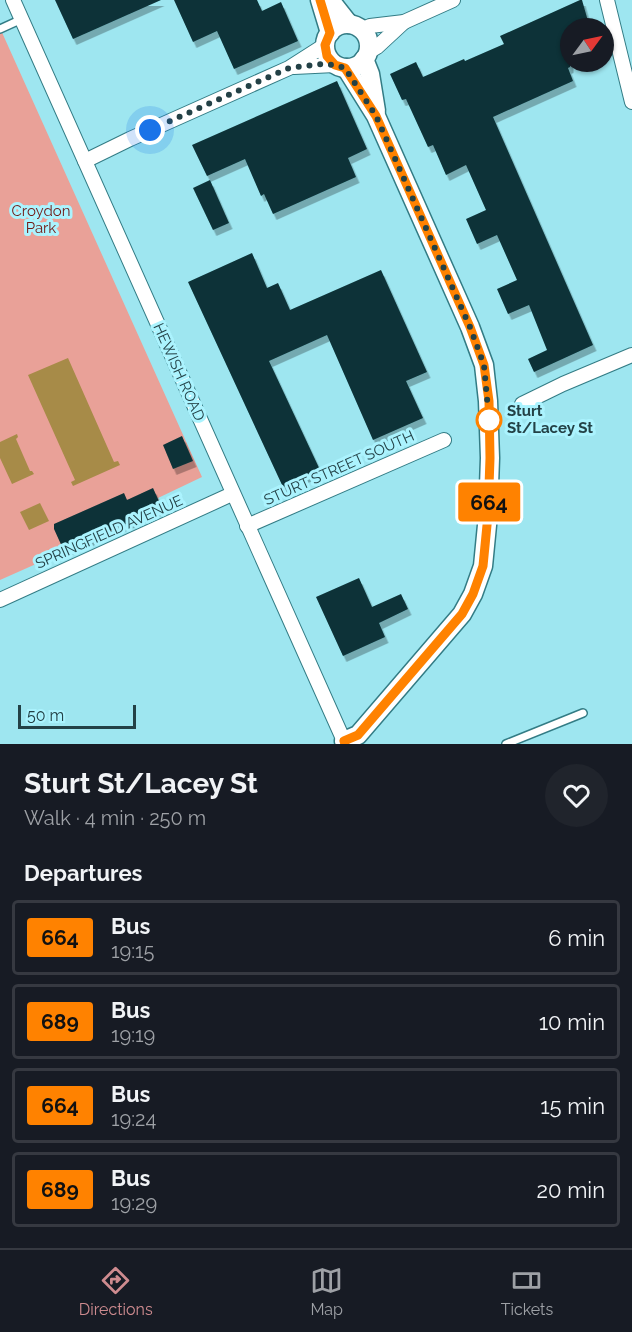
<!DOCTYPE html>
<html lang="en">
<head>
<meta charset="utf-8">
<style>
	:root { --surface:#171b24; --page:#20242c; --text:#f1f3f6; --muted:#9ea1a6; --line:#363941; --accent:#ce8b8f }
	body { margin:0; font-family:Raleway,sans-serif; background:var(--page); color:var(--text); height:100vh; display:flex; flex-direction:column; font-size:22px; white-space:nowrap }
	* { box-sizing:border-box; margin:0 }
	p { font-size:20px; color:var(--muted) }
	.icon { flex:none; width:33px; height:33px; fill:none; stroke:currentColor; stroke-width:2; stroke-linecap:round; stroke-linejoin:round }
	.map { position:relative; height:744px; overflow:hidden }
	.panel { display:flex; flex-direction:column; background:var(--surface); flex:1 }
	.panel>* { flex:none }
	.badge { padding:0 12px; border-radius:4px; font-size:21px; line-height:39px }
	.needle { width:39px; rotate:57deg }
	.buttons { position:absolute; left:560px; top:18px; display:grid; gap:12px }
	.buttons a { display:grid; place-items:center; width:54px; height:54px; border-radius:50%; background:var(--surface); box-shadow:0 2px 4px #0004; font-size:30px }
	.scale { position:absolute; left:18px; bottom:15px; width:118px; box-sizing:border-box; padding-left:6px; border:3px solid #234146; border-top:0; font-size:16px; line-height:21px; white-space:nowrap; color:#234146; -webkit-text-stroke:4px #abf3fe; paint-order:stroke }
	.you { position:absolute; width:30px; height:30px; margin:-15px; border:4px solid #fff; border-radius:50%; background:#1a73e8; box-shadow:0 0 0 9px #1a73e833 }
	.map>.badge { position:absolute; translate:-50% -50%; box-shadow:0 0 0 3px #fff }
	h2 { padding:0 24px; font-size:22px; line-height:54px }
	.round { display:grid; place-items:center; flex:none; width:63px; height:63px; border-radius:32px; background:var(--page) }
	.summary { display:flex; align-items:center; justify-content:space-between; height:102px; padding:0 24px }
	h1 { font-size:28px; font-weight:700; line-height:45px }
	ul { padding:0; list-style:none }
	li { display:flex; align-items:center; gap:18px; height:75px; margin:0 12px 9px; padding:0 12px; border:3px solid var(--line); border-radius:6px }
	li div { flex:1 }
	li b { display:block; font-size:22px }
	li em { font-style:normal }
	li .badge { min-width:66px; font-weight:700; text-align:center }
	.tab-bar { display:flex; justify-content:space-around; align-items:center; height:84px; border-top:2px solid var(--line); background:var(--surface); font-size:16px; color:var(--muted) }
	.tab-bar a { display:grid; justify-items:center; gap:3px }
	.tab-bar .on { color:var(--accent) }
	.map>svg:first-child { display:block }
</style>
</head>
<body>
<div class="map">
<svg width="632" height="744" viewBox="0 0 632 744">
	<defs>
		<filter id="shadow"><feDropShadow dx="3.5" dy="6" stdDeviation="0" flood-color="#0004"/></filter>
	</defs>
	<rect width="100%" height="100%" fill="#9ee6f0"/>
	<!-- green -->
	<polygon fill="#e9a198" points="0,28 202,477 158,498 162,508 0,580"/>
	<!-- water -->
	<g fill="#a78b48">
		<polygon points="68,358 114,462 118,461 120,465 73,486 71,482 75,480 28,375"/>
		<polygon points="17,434 18,437 16,439 30,471 32,471 34,474 12,484 0,458 0,442"/>
		<polygon points="40,503 49,521 29,530 20,512"/>
	</g>
	<!-- building -->
	<g fill="#0a3237" filter="url(#shadow)">
		<polygon points="55,0 161,0 73,39"/>
		<polygon points="174,0 257,0 262,11 281,2 298,41 234,69 217,31 193,42"/>
		<polygon points="580,0 582,0 590,28 570,28 570,67 568,68 573,81 493,117 593,345 534,372 528,359 547,350 529,305 508,314 497,289 517,280 497,235 477,244 466,219 486,210 466,165 446,175 433,145 428,147 406,99 402,100 390,74 416,62 423,77 464,59 465,61 504,44 500,36"/>
		<polygon points="337,81 367,149 348,158 356,177 273,214 264,194 261,196 245,159 207,176 192,145"/>
		<polygon points="210,180 229,223 213,230 193,188"/>
		<polygon points="252,253 267,288 278,283 290,310 381,270 427,372 406,381 423,418 373,440 327,335 269,361 320,470 283,487 188,282"/>
		<polygon points="182,436 193,461 173,469 163,445"/>
		<polygon points="153,488 162,508 64,551 54,529 54,524 124,493 127,500"/>
		<polygon points="359,578 372,607 401,594 408,609 379,623 385,637 343,656 316,597"/>
	</g>
	<g fill="none" stroke-linecap="round" stroke-linejoin="round">
		<defs>
			<g id="lane">
				<polyline points="0,29 22,19"/>
				<polyline points="506,744 583,713"/>
			</g>
			<g id="street">
				<polyline points="13,0 344,741"/>
				<polyline points="607,0 632,102"/>
				<polyline points="361,30 370,26 404,22 453,0"/>
				<polyline points="367,53 377,47 404,22"/>
				<polyline points="294,67 335,65"/>
				<polyline points="85,161 130,139 289,68 325,45"/>
				<polyline points="522,404 563,384 632,355"/>
				<polyline points="247,526 444,440"/>
				<polyline points="0,600 232,494"/>
			</g>
			<g id="secondary">
				<polyline points="320,0 330,33"/>
				<polyline points="330,0 349,24"/>
				<circle cx="347" cy="46" r="22"/>
				<polyline points="364,59 370,74 376,111"/>
				<polyline points="345,744 344,741 358,735 462,614 473,594 483,566 488,515 490,458 488,401 484,365 470,327 376,116 346,68"/>
			</g>
		</defs>
		<!-- lane casing -->
		<use href="#lane" stroke="#337c85" stroke-width="10"/>
		<!-- street casing -->
		<use href="#street" stroke="#337c85" stroke-width="16"/>
		<!-- secondary casing -->
		<use href="#secondary" stroke="#337c85" stroke-width="21"/>
		<!-- lane -->
		<use href="#lane" stroke="#fff" stroke-width="7"/>
		<!-- street -->
		<use href="#street" stroke="#fff" stroke-width="14"/>
		<!-- secondary -->
		<use href="#secondary" stroke="#fff" stroke-width="18"/>
	</g>
	<g fill="none" stroke-linecap="round" stroke-linejoin="round">
		<defs>
			<polyline id="line" points="320,0 330,33 325,45 327,56 335,65 345,68 376,116 470,327 484,365 489,401 490,458 488,515 483,566 473,594 462,614 358,735 344,741 345,744"/>
		</defs>
		<!-- line casing -->
		<use href="#line" stroke="#fff" stroke-width="14"/>
		<!-- line -->
		<use href="#line" stroke="#ff8200" stroke-width="9"/>
		<!-- walk -->
		<polyline stroke="#234146" stroke-width="6" stroke-dasharray="0 10.8" points="150,130 289,68 322,64 335,65 345,68 376,116 470,327 484,365 489,420"/>
	</g>
	<!-- markers -->
	<circle fill="#fff" stroke="#ff8200" stroke-width="3" cx="489" cy="420" r="12"/>
	<g text-anchor="middle" stroke-width="6" stroke-linejoin="round" paint-order="stroke">
		<!-- park labels -->
		<g font-size="15" fill="#721a16" stroke="#abf3fe">
			<text x="41" y="216">Croydon<tspan x="41" dy="17">Park</tspan></text>
		</g>
		<!-- street labels -->
		<g font-size="15" fill="#234146" stroke="#abf3fe">
			<text transform="translate(179 372) rotate(66)" y="5">HEWISH ROAD</text>
			<text transform="translate(339 468) rotate(-24)" y="5">STURT STREET SOUTH</text>
			<text transform="translate(109 532) rotate(-24)" y="5">SPRINGFIELD AVENUE</text>
		</g>
		<!-- stop labels -->
		<g font-size="15" font-weight="bold" fill="#234146" stroke="#abf3fe" text-anchor="start">
			<text x="507" y="416">Sturt<tspan x="507" dy="17">St/Lacey St</tspan></text>
		</g>
	</g>
</svg>
<div class="buttons">
<a><svg class="needle" viewBox="-14 -14 28 28"><path d="M0-13l5 13h-10z" fill="#e53935"/><path d="M0 13l5-13h-10z" fill="#9ea1a6"/></svg></a>
</div>
<div class="scale">50 m</div>
<div class="you" style="left:150px;top:130px"></div>
<b class="badge" style="left:489px;top:502px;background:#ff8200;color:#111">664</b>
</div>
<section class="panel">
<div class="summary"><div><h1>Sturt St/Lacey St</h1><p>Walk · 4 min · 250 m</p></div><a class="round"><svg class="icon" aria-label="heart" viewBox="0 0 24 24"><path d="M12 20l-8-8c-3-5 5-10 8-4 3-6 11-1 8 4z"/></svg></a></div>
<h2>Departures</h2>
<ul>
<li><span class="badge" style="background:#ff8200;color:#111">664</span><div><b>Bus</b><p>19:15</p></div><em>6 min</em></li>
<li><span class="badge" style="background:#ff8200;color:#111">689</span><div><b>Bus</b><p>19:19</p></div><em>10 min</em></li>
<li><span class="badge" style="background:#ff8200;color:#111">664</span><div><b>Bus</b><p>19:24</p></div><em>15 min</em></li>
<li><span class="badge" style="background:#ff8200;color:#111">689</span><div><b>Bus</b><p>19:29</p></div><em>20 min</em></li>
</ul>
</section>
<nav class="tab-bar">
<a class="on"><svg class="icon" aria-label="directions" viewBox="0 0 24 24"><path d="M12 3l9 9-9 9-9-9zM9 14v-3h6M13 9l2 2-2 2"/></svg>Directions</a>
<a><svg class="icon" aria-label="map" viewBox="0 0 24 24"><path d="M3 6l6-2 6 2 6-2v14l-6 2-6-2-6 2zM9 4v14M15 6v14"/></svg>Map</a>
<a><svg class="icon" aria-label="tickets" viewBox="0 0 24 24"><path d="M3 7h18v10H3zM15 7v10"/></svg>Tickets</a>
</nav>
</body>
</html>
